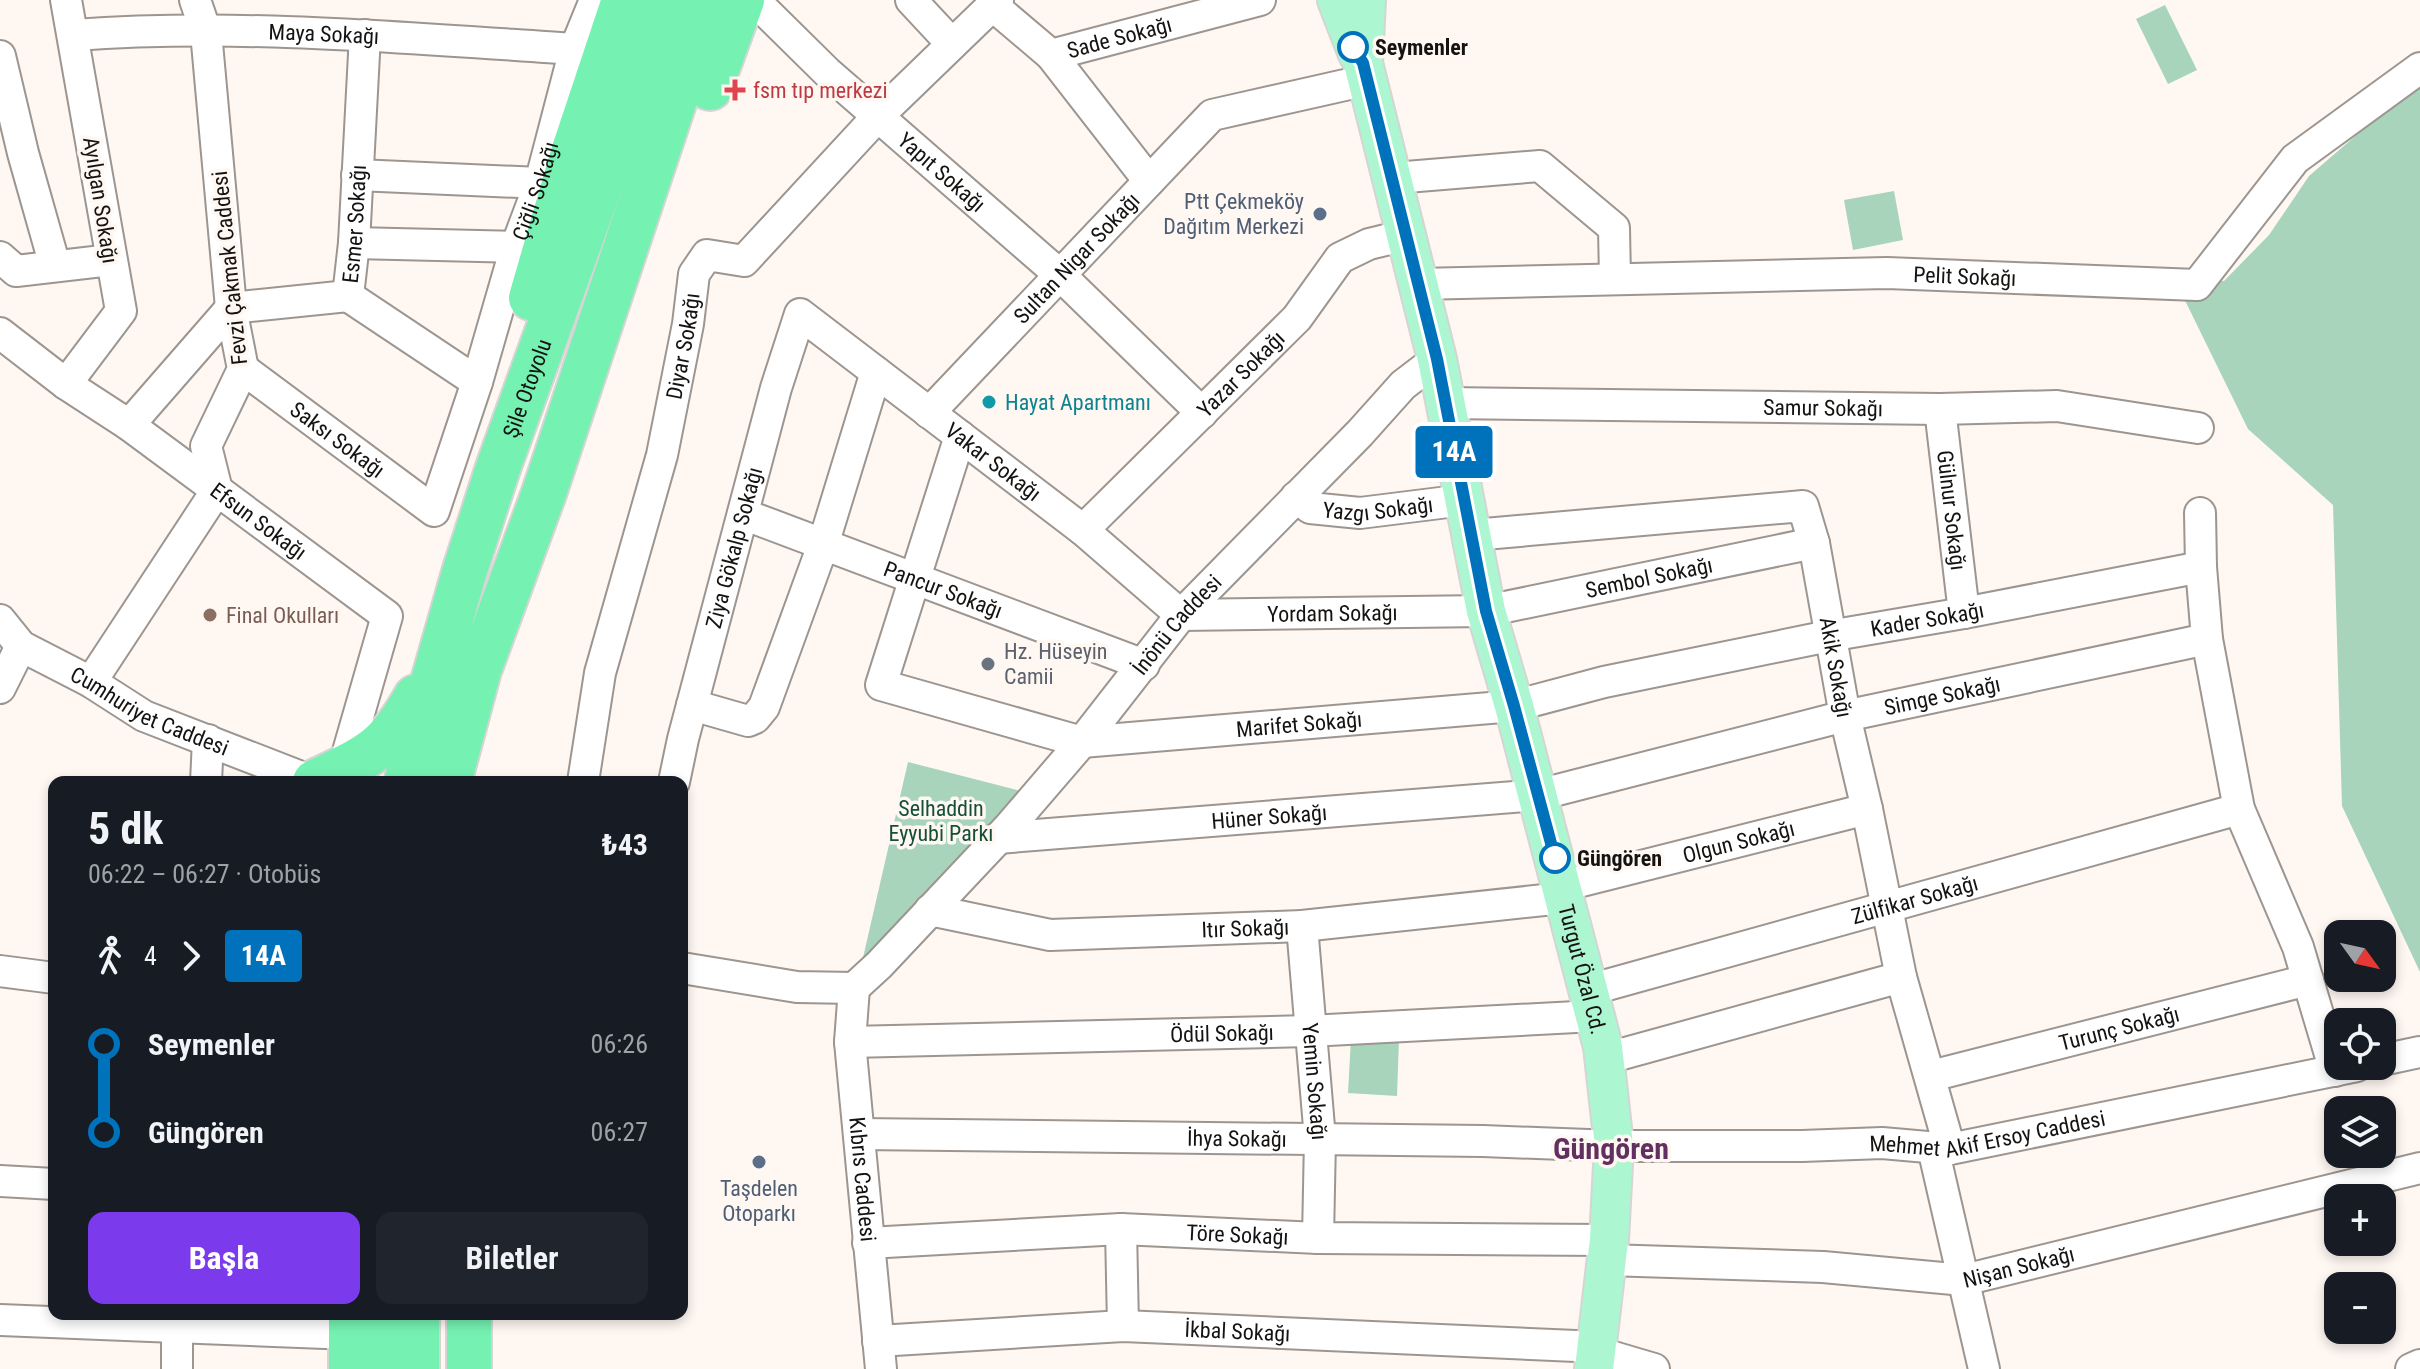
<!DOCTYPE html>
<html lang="tr">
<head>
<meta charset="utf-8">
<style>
	:root { --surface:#171b24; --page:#20242c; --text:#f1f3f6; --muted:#9ea1a6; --accent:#7c3aed }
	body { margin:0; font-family:"Roboto Condensed",sans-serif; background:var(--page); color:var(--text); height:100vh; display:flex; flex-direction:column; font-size:30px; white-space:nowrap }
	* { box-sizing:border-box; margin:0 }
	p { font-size:26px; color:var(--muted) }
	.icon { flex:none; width:44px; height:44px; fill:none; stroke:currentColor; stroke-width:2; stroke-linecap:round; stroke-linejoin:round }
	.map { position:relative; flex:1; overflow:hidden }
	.side { position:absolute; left:48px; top:776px; width:640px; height:544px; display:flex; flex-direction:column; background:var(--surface); border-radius:16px; box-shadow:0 4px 12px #0003 }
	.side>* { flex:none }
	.badge { padding:0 16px; border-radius:6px; font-size:28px; line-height:52px }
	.needle { width:52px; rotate:123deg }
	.controls { position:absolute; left:2324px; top:920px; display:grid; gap:16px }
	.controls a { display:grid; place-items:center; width:72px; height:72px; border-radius:16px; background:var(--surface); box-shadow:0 4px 12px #0003; font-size:40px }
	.map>.badge { position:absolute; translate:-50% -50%; box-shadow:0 0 0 4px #fff }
	.legs { display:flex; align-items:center; gap:12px; height:88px; padding:0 40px; font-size:26px }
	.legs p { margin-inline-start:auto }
	.head { display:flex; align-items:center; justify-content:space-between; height:136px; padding:0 40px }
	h1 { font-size:44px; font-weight:700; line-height:60px }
	.action { display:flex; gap:16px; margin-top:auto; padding:16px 40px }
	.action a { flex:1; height:92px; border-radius:16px; background:var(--accent); color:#fff; font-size:32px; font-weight:700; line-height:92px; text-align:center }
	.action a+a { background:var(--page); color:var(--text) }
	ul { padding:0 40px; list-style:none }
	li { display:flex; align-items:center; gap:28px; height:88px; font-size:30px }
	li i { display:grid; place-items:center; width:12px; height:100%; margin:0 10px; background:currentColor }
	li i::after { content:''; width:20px; height:20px; margin:-10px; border:6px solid; border-radius:50%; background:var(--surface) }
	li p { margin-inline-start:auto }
	li:first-child i { background:linear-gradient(#0000 50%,currentColor 0) }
	li:last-child i { background:linear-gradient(currentColor 50%,#0000 0) }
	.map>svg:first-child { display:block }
</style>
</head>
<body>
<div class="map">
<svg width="2420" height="1369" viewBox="0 0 2420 1369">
	<rect width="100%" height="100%" fill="#fff7f2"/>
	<!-- green -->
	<g fill="#a8d4bb">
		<polygon points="2165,5 2197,70 2168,84 2136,19"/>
		<polygon points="2420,88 2420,972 2342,806 2333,505 2248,429 2173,276 2224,281 2269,235 2309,176 2389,107"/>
		<polygon points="1894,191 1903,240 1853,250 1844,200"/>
		<polygon points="908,762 1025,792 862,962"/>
		<polygon points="1351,1038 1399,1039 1397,1096 1348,1093"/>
	</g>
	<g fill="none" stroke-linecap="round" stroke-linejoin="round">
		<defs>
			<g id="minor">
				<polyline points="911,0 952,44"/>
				<path id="s1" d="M 756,2 L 827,72 L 1060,275 L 1202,413"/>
				<path id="s2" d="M 992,5 L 1051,55 L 1260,0"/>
				<path id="s3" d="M 74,35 C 241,23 409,38 575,49"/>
				<polyline points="1051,55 1149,181"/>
				<polyline points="0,56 23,153 55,266"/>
				<polyline points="357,175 540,183"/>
				<polyline points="1394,178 1540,166 1614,228 1615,279"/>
				<polyline points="354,243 516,247"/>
				<polyline points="0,257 16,271 111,260"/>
				<path id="s4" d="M 1419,284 L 1887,273 L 2197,285 L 2295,159 L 2420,68"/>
				<polyline points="348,296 477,382"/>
				<path id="s5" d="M 231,308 L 348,296 L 354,243 L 365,35"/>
				<path id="s6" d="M 0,333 L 66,384 L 129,425 L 387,616 L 343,769"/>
				<path id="s7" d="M 243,369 L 434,511 L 477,382 L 516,247 L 540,183 L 575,49 L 595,0"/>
				<polyline points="66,384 121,311 66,0"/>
				<path id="s8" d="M 1445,403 L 1940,409 L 2057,406 L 2198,428"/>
				<path id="s9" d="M 1940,409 L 1964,613"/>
				<path id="s10" d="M 929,413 L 1212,115 L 1367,80"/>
				<polyline points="129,425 231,308"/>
				<path id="s11" d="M 960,436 L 881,685 L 1082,742 L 1514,706 L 1604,682 L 1829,636 L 1964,613 L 2201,567"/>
				<path id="s12" d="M 1296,497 L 1310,508 L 1360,513 L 1464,500"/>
				<polyline points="2200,513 2201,567 2207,639 2239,809 2298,947 2335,1071"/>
				<path id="s13" d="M 743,514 L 1144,665"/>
				<path id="s14" d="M 1083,530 L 1297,318 L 1340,258 L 1369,244 L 1406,235"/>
				<path id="s15" d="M 1473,535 L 1803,506 L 1814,543 L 1845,716 L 1867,809 L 1901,977 L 1950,1149"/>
				<path id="s16" d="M 0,620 L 21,646 L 91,682 L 144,716 L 314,782"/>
				<polyline points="91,682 217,490 206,446 243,369 231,308 206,32 195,0"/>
				<polyline points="0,688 21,646"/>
				<polyline points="692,705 748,721 755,718 764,707 823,545 876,372"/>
				<polyline points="206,782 208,740"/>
				<path id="s17" d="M 583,782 L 600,673 L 662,455 L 688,324 L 694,274 L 707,255 L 744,261 L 878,116 L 998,0"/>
				<path id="s18" d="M 674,782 L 683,739 L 776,388 L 800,314 L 1083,530 L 1181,615 L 1486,611 L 1814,543"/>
				<path id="s19" d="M 998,838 L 1538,795 L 1845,716 L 2207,639"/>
				<path id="s20" d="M 1562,886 L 1867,809"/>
				<path id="s21" d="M 930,910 L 1050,935 L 1302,926 L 1563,898"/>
				<path id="s22" d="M 1302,926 L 1320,1139 L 1318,1238"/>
				<path id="s23" d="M 682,968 L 797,987 L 854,988 L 879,965 L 1008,828 L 1082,742 L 1181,615 L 1360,433 L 1403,385 L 1437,359"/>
				<polyline points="0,971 54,978"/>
				<path id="s24" d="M 854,988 L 850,1042 L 881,1369"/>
				<path id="s25" d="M 1589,990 L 2239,809"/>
				<path id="s26" d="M 850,1042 L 1309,1031 L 1595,1016"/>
				<polyline points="1604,1059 1901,977"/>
				<polyline points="2382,1060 2420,1052"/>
				<path id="s27" d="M 1931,1076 L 2308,980"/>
				<path id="s28" d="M 859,1134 L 1483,1141 L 1614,1146 L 1802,1146 L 1882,1143 L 1950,1149 L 2357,1066"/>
				<polyline points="1933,1148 1984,1369"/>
				<polyline points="0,1181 54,1184"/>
				<polyline points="1121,1229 1123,1326"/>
				<path id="s29" d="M 868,1243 L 1121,1229 L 1318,1238 L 1609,1240"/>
				<path id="s30" d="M 1607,1260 L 1823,1267 L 1964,1280 L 2420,1168"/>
				<polyline points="0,1320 351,1334"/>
				<path id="s31" d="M 878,1341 L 1123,1326 L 1576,1346 L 1654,1369"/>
				<polyline points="177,1369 177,1314"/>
				<polyline points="2411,1369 2420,1365"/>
			</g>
			<g id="major">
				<polyline points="1337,0 1358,54"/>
				<path id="s32" d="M 1366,0 L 1363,63 L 1437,359 L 1486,611 L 1514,706 L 1603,1047 L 1614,1146 L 1609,1240 L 1594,1369"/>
			</g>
			<g id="highway">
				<polyline points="710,88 742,0"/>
				<polyline points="531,298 573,153 624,0"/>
				<path d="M 315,782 C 368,756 386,751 416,697"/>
				<path id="s33" d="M 407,782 L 410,762 L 464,573 L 498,468 L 667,0"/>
				<polyline points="449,782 479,670 544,493 708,0"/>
				<polyline points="385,1314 386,1369"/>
				<polyline points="469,1314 469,1369"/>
				<polyline points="351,1369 351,1314"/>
				<polyline points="417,1369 417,1314"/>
			</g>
		</defs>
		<!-- minor casing -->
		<use href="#minor" stroke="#9c9590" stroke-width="34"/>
		<!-- major casing -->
		<use href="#major" stroke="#d5d5d4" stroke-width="42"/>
		<!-- highway casing -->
		<use href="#highway" stroke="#d5d5d4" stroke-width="48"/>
		<!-- minor -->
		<use href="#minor" stroke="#fff" stroke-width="30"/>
		<!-- major -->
		<use href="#major" stroke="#acf7d1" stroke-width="38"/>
		<!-- highway -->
		<use href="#highway" stroke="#75f1b2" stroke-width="44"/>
	</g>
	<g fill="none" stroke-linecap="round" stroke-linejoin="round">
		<defs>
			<polyline id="line-1" points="1353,47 1363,63 1437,359 1486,611 1514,706 1555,858"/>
		</defs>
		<!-- line-1 casing -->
		<use href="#line-1" stroke="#fff" stroke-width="18"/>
		<!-- line-1 -->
		<use href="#line-1" stroke="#0072bc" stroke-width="12"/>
	</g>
	<!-- markers -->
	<g fill="#fff" stroke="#0072bc" stroke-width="4">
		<circle cx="1353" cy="47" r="14"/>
		<circle cx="1555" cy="858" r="14"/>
	</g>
	<path fill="#e0444e" stroke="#fff7f2" stroke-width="3" d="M731 78h8v8h8v8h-8v8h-8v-8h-8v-8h8z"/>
	<g fill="#5c6f8a" stroke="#fff7f2" stroke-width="3">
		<circle cx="1320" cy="214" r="8"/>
		<circle cx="759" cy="1162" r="8"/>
	</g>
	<circle fill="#0f9aa8" stroke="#fff7f2" stroke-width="3" cx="989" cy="402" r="8"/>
	<circle fill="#8d6e63" stroke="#fff7f2" stroke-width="3" cx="210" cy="615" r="8"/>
	<circle fill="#6b7280" stroke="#fff7f2" stroke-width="3" cx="988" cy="664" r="8"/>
	<g text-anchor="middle" stroke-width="7" stroke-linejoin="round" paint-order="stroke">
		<!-- street labels -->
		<g font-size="22" fill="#151311" stroke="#fff7f2">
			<text dy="8" stroke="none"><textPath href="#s3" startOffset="250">Maya Sokağı</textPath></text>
			<text dy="8" stroke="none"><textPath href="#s2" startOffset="148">Sade Sokağı</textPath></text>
			<text dy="8" stroke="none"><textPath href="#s1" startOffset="252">Yapıt Sokağı</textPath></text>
			<text dy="8" stroke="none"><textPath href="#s7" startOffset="574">Çiğli Sokağı</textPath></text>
			<text transform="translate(101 200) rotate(81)" y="8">Ayılgan Sokağı</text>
			<text dy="8" stroke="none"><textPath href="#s5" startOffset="190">Esmer Sokağı</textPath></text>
			<text dy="8" stroke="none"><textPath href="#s10" startOffset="214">Sultan Nigar Sokağı</textPath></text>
			<text transform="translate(229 268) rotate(-96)" y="8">Fevzi Çakmak Caddesi</text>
			<text dy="8" stroke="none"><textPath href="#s4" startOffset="546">Pelit Sokağı</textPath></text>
			<text dy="8" stroke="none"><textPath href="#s17" startOffset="448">Diyar Sokağı</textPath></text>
			<text dy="8" stroke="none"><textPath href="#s14" startOffset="222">Yazar Sokağı</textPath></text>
			<text dy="8" stroke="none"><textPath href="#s33" startOffset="412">Şile Otoyolu</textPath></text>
			<text dy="8" stroke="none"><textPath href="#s8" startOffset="378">Samur Sokağı</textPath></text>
			<text dy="8" stroke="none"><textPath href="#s7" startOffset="118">Saksı Sokağı</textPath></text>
			<text dy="8" stroke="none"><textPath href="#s18" startOffset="728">Vakar Sokağı</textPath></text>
			<text dy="8" stroke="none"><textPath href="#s12" startOffset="86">Yazgı Sokağı</textPath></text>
			<text dy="8" stroke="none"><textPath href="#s9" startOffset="102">Gülnur Sokağı</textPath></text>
			<text dy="8" stroke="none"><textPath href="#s6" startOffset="320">Efsun Sokağı</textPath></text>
			<text dy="8" stroke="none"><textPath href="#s18" startOffset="242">Ziya Gökalp Sokağı</textPath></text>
			<text dy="8" stroke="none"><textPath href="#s18" startOffset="1442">Sembol Sokağı</textPath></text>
			<text dy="8" stroke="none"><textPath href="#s13" startOffset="214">Pancur Sokağı</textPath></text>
			<text dy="8" stroke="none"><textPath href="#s18" startOffset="1122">Yordam Sokağı</textPath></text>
			<text dy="8" stroke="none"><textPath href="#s11" startOffset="1326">Kader Sokağı</textPath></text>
			<text dy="8" stroke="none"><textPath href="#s23" startOffset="660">İnönü Caddesi</textPath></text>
			<text dy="8" stroke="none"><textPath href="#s15" startOffset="496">Akik Sokağı</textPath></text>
			<text dy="8" stroke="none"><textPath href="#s19" startOffset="958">Simge Sokağı</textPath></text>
			<text dy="8" stroke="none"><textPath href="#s16" startOffset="178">Cumhuriyet Caddesi</textPath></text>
			<text dy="8" stroke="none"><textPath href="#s11" startOffset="688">Marifet Sokağı</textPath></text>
			<text dy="8" stroke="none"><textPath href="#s19" startOffset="272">Hüner Sokağı</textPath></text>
			<text dy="8" stroke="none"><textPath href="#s20" startOffset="182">Olgun Sokağı</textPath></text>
			<text dy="8" stroke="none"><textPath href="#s25" startOffset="338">Zülfikar Sokağı</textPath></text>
			<text dy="8" stroke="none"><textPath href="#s21" startOffset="318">Itır Sokağı</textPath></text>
			<text dy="8" stroke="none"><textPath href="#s32" startOffset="996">Turgut Özal Cd.</textPath></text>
			<text dy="8" stroke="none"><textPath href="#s27" startOffset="194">Turunç Sokağı</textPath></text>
			<text dy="8" stroke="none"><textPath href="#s26" startOffset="372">Ödül Sokağı</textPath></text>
			<text dy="8" stroke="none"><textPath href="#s22" startOffset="156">Yemin Sokağı</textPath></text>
			<text dy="8" stroke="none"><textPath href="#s28" startOffset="1130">Mehmet Akif Ersoy Caddesi</textPath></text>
			<text dy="8" stroke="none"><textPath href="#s28" startOffset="378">İhya Sokağı</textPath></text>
			<text dy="8" stroke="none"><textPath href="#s24" startOffset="192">Kıbrıs Caddesi</textPath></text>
			<text dy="8" stroke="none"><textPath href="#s29" startOffset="370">Töre Sokağı</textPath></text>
			<text dy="8" stroke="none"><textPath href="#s30" startOffset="414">Nişan Sokağı</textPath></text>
			<text dy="8" stroke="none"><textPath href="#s31" startOffset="360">İkbal Sokağı</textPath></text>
		</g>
		<!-- stop labels -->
		<g font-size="22" font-weight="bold" fill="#151311" stroke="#fff7f2" text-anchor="start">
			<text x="1375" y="55">Seymenler</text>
			<text x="1577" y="866">Güngören</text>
		</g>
		<!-- health labels -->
		<g font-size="22" fill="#be3a42" stroke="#fff7f2" text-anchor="start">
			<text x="753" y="98">fsm tıp merkezi</text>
		</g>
		<!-- service labels -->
		<g font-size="22" fill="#4e5e75" stroke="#fff7f2" text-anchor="end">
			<text x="1304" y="209">Ptt Çekmeköy<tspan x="1304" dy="25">Dağıtım Merkezi</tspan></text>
			<text x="759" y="1196" text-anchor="middle">Taşdelen<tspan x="759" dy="25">Otoparkı</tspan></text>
		</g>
		<!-- culture labels -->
		<g font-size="22" fill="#0d838f" stroke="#fff7f2" text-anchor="start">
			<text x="1005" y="410">Hayat Apartmanı</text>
		</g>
		<!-- education labels -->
		<g font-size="22" fill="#785e54" stroke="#fff7f2" text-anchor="start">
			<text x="226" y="623">Final Okulları</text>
		</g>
		<!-- worship labels -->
		<g font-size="22" fill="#5b616d" stroke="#fff7f2" text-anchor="start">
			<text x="1004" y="659">Hz. Hüseyin<tspan x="1004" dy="25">Camii</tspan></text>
		</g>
		<!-- park labels -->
		<g font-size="22" fill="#155036" stroke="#fff7f2">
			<text x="941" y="816">Selhaddin<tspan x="941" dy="25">Eyyubi Parkı</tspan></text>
		</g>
		<!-- district labels -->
		<g font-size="30" font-weight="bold" fill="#623060" stroke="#fff7f2">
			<text x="1611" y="1159">Güngören</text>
		</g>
	</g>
</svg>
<div class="controls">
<a><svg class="needle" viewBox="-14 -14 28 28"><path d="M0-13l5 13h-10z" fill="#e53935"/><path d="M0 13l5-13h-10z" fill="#9ea1a6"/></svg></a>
<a><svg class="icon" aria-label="locate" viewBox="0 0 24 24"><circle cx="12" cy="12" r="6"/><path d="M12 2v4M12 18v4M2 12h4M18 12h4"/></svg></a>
<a><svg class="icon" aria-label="layers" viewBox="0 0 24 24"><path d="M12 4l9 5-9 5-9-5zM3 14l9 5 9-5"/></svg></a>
<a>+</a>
<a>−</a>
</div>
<b class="badge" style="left:1454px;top:452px;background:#0072bc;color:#fff">14A</b>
<section class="side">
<div class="head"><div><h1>5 dk</h1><p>06:22 – 06:27 · Otobüs</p></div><b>₺43</b></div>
<div class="legs"><svg class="icon" aria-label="walk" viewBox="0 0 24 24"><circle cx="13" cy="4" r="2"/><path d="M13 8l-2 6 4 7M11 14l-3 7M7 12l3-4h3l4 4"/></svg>4<svg class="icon" aria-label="forward" viewBox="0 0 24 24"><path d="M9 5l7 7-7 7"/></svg><b class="badge" style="background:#0072bc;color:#fff">14A</b></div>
<ul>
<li><i style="color:#0072bc"></i><b>Seymenler</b><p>06:26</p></li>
<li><i style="color:#0072bc"></i><b>Güngören</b><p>06:27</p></li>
</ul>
<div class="action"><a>Başla</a><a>Biletler</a></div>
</section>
</div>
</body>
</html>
